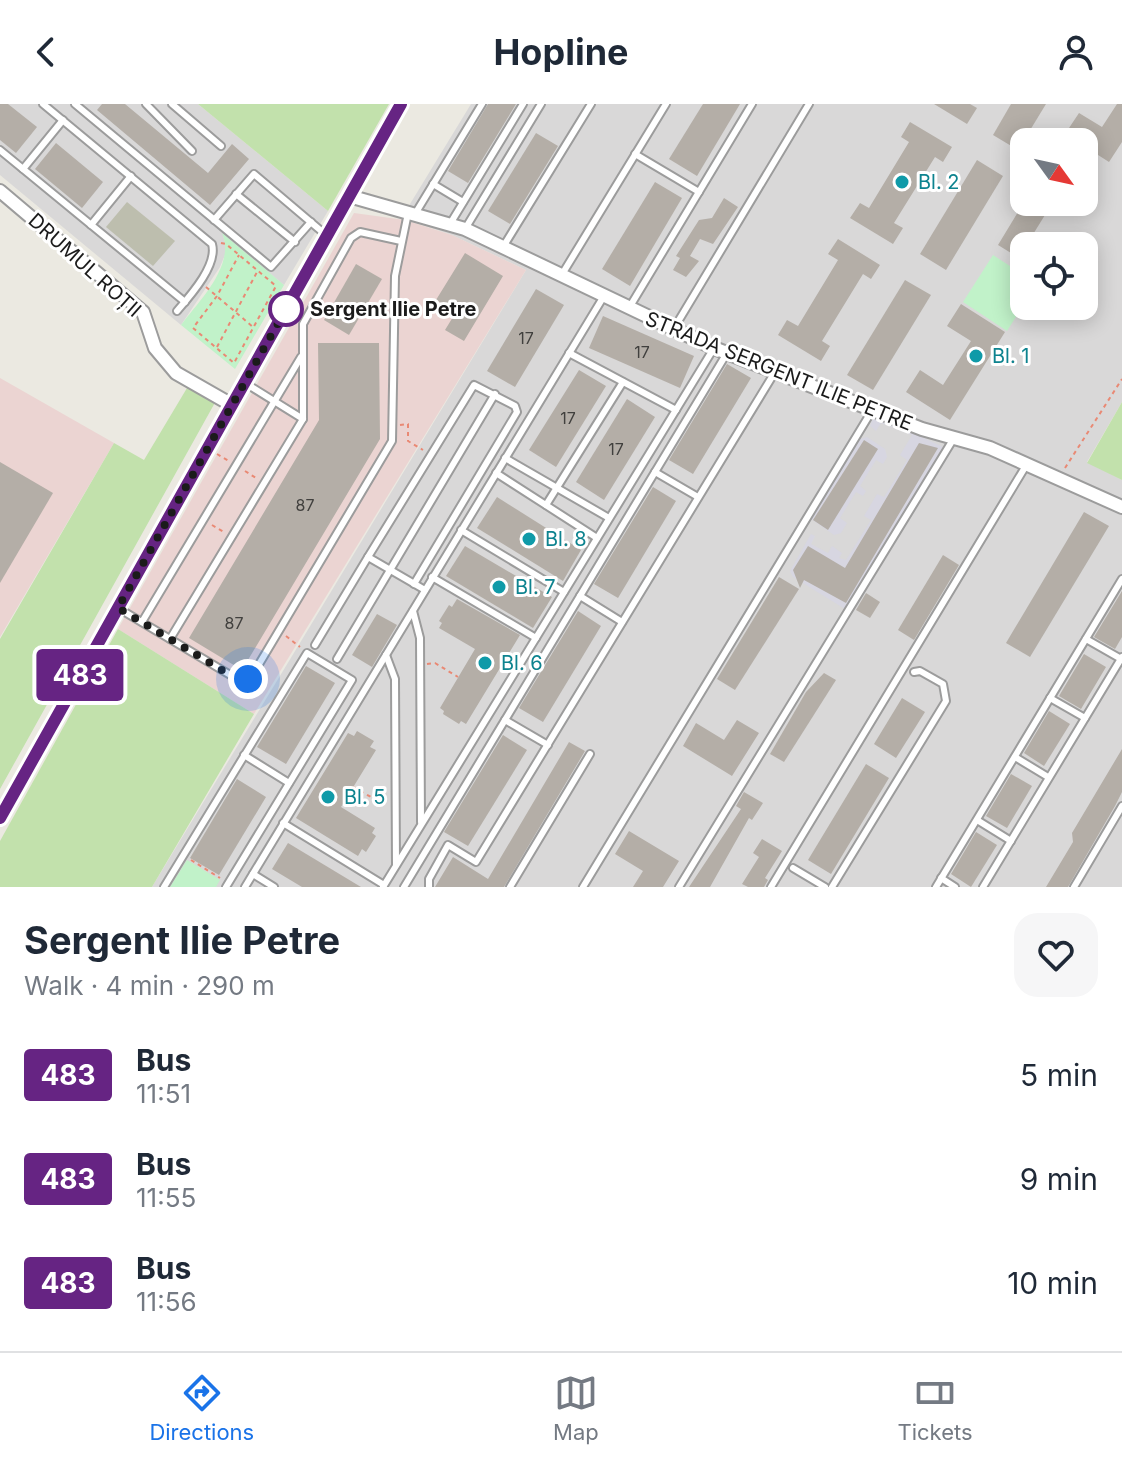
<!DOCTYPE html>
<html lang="en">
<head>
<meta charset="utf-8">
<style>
	:root { --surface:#fff; --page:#f6f6f7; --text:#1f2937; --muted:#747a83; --line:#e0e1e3; --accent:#1a73e8 }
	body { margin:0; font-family:Inter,sans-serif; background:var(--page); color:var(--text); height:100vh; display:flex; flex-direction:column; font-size:30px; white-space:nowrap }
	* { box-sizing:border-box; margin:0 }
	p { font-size:26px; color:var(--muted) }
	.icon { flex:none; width:44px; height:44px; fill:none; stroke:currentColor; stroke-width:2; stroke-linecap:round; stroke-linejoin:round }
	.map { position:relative; height:783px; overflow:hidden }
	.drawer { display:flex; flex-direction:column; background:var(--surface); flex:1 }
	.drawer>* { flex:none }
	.badge { padding:0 16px; border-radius:6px; font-size:28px; line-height:52px }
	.needle { width:52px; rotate:123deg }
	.fabs { position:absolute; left:1010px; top:24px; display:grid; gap:16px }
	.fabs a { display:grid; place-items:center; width:88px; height:88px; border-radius:16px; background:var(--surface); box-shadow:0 4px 20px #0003; font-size:40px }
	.you { position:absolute; width:40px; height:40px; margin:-20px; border:6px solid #fff; border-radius:50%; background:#1a73e8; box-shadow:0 0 0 12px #1a73e833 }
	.map>.badge { position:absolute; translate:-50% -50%; box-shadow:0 0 0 4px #fff }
	.round { display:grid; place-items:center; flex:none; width:84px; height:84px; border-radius:24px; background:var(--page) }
	.headline { display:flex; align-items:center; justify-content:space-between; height:136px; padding:0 24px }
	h1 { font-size:38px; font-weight:700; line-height:60px }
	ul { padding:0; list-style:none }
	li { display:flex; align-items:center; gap:24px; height:104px; padding:0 24px }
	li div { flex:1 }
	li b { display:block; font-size:30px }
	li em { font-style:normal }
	li .badge { min-width:88px; font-weight:700; text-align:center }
	header { display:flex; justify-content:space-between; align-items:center; height:104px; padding:0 24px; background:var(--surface); font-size:36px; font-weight:700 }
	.tabs { display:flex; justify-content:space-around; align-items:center; height:112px; border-top:2px solid var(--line); background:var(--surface); font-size:22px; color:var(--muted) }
	.tabs a { display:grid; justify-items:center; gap:4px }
	.tabs .selected { color:var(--accent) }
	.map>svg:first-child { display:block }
</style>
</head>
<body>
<header><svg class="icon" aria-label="back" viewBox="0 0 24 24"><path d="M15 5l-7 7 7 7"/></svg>Hopline<svg class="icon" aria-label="person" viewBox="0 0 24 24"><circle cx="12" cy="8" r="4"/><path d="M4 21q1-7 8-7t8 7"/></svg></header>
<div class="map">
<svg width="1122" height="783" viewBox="0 0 1122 783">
	<rect width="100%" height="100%" fill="#ebe9e1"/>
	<!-- residential -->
	<g fill="#d9d8d8" fill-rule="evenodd">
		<polygon points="0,0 198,0 328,107 284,181 223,131 227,146 220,163 181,221 0,71"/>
		<path d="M 471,0 L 1122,0 L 1122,298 L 1087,358 L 1122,376 L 1122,783 L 152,783 L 526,166 L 452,131 L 410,117 L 410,100 ZM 1024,38 L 1084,38 L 1084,98 L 1024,98 ZM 1024,142 L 1084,142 L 1084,202 L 1024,202 Z"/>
	</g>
	<!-- commercial -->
	<g fill="#ebd4d2">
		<polygon points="354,109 405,116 452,131 526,166 254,610 118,525"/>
		<polygon points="0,274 114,339 0,533"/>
	</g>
	<!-- construction -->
	<polygon fill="#bdbeae" points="127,98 175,137 153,162 106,123"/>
	<!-- grass -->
	<g fill="#c2e1ac">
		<polygon points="198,0 389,0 328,107"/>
		<polygon points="190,279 217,295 0,685 0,535 114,339 144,356"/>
		<polygon points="1122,298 1122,376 1087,359"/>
		<polygon points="118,525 254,610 152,783 0,783 0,737"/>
	</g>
	<!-- park -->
	<g fill="#c1f2c9">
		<path d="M 222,129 L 284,181 L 235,265 L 181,221 C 199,197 236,161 222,129 Z"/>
		<polygon points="993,151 1024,171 1024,200 1007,227 963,198"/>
		<polygon points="187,756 220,776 216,783 170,783"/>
	</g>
	<!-- plaza -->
	<g fill="#d7d6e1">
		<polygon points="873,314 882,314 943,343 845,505 793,473 790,467 811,430 815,432 811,440 828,449 832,442 842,449 839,454 846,456 871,416 864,412 877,390 884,393 907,356 900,351 912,331 881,319 876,327 870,322"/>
		<polygon points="867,333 885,345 887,353 883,360 876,356 860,382 866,387 863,392 856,388 840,414 847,419 841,429 834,431 811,415 860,335"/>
	</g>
	<!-- building -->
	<g fill="#b4aea7">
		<polygon points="0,0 8,0 37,23 16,49 0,36"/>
		<polygon points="102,0 125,0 208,69 232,40 249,55 210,101 97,6"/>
		<polygon points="488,0 516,0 468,79 448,67"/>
		<polygon points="703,0 740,0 697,72 669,55"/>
		<polygon points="934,0 970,0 977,4 967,20"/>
		<polygon points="1011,0 1046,0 1018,46 993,31"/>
		<polygon points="1117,0 1122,0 1122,38 1109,58 1084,42 1084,38 1065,30 1079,9 1102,23"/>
		<polygon points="910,18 952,43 943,58 935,53 894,119 903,124 893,140 850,114 860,99 869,104 909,38 901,33"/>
		<polygon points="536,29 558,42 510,120 488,107"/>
		<polygon points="56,39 103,78 82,104 35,65"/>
		<polygon points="977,56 1003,72 946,166 920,150"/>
		<polygon points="1084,73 1097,81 1084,101"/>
		<polygon points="655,78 682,94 630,182 602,165"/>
		<polygon points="724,94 738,103 713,140 700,135 690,152 699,157 686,173 673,166 680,154 676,152 699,116 712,114"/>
		<polygon points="1024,98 1053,98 1032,132 1049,142 1024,142 1024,157 998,141"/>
		<polygon points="838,135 880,161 871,175 863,170 822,237 830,242 821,257 778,231 787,216 798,222 838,156 828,150"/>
		<polygon points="465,149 503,172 464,237 445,226 456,208 436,196"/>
		<polygon points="356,160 382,175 349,231 324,216"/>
		<polygon points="905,176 931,191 873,286 847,271"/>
		<polygon points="536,185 564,201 515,283 487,267"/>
		<polygon points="961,200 1005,228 950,316 906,288 920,266 943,281 971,237 947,222"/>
		<polygon points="603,212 694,252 680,284 589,244"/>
		<polygon points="318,239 379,239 380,335 242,566 189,534 319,316"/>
		<polygon points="727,260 751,274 693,370 669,356"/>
		<polygon points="579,266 606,282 556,363 529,346"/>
		<polygon points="627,295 655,313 604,396 576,378"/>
		<polygon points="864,336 878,345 828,426 813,416"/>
		<polygon points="919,339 938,344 846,499 804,476 800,484 793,466 808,442 845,464"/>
		<polygon points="0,358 53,389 0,479"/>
		<polygon points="653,383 676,397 618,494 594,480"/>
		<polygon points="497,393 581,446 563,477 477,424"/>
		<polygon points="1084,408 1109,422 1030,553 1006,539"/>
		<polygon points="465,442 552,493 533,524 446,472"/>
		<polygon points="943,451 959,461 914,536 898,526"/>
		<polygon points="779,473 799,485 735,586 717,575"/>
		<polygon points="1122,487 1122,533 1115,545 1094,533"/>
		<polygon points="866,489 880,498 870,514 856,506"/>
		<polygon points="457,495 520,531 466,620 461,617 459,620 443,610 444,607 440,604 475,545 439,524 442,519 439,517 449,501 452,503"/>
		<polygon points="578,507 601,522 543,618 519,604"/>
		<polygon points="377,510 397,521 372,563 352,551"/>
		<polygon points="1084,550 1106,563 1081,605 1059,592"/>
		<polygon points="306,562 335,579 286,660 257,643"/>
		<polygon points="824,569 836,576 784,658 770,650 806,588"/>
		<polygon points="902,594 925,608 896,654 874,640"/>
		<polygon points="1049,607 1070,620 1044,662 1024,649"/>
		<polygon points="737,616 759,629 732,672 683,642 696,619 724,636"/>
		<polygon points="357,627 374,637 370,643 376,646 341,703 375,724 372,729 376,732 366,748 362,745 358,752 296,714 348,629 354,632"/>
		<polygon points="503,631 527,646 468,742 444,728"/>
		<polygon points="569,638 585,647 504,783 435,783 453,753 488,775"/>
		<polygon points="1122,645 1122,688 1115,702 1068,783 1046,783 1073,738 1072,729"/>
		<polygon points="866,660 889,674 831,770 808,756"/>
		<polygon points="1011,670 1032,682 1007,724 986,712"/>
		<polygon points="237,675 266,693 219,771 190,754"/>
		<polygon points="744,688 763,699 752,716 749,714 710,783 689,783 741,705 736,702"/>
		<polygon points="629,727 679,757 663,783 633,783 643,767 615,750"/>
		<polygon points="976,728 997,741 971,783 951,770"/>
		<polygon points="762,735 782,747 765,774 768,776 764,783 748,783 742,780 759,753 753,749"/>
		<polygon points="288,739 361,783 302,783 272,765"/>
	</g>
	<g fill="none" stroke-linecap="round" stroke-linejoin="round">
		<defs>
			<g id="lane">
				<path d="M 43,0 L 212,140 C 218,161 190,192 177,207"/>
				<polyline points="75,0 271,163 311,118"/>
				<polyline points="146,0 192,47"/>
				<polyline points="172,0 221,42"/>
				<polyline points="0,46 185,198"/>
				<polyline points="635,50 699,88"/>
				<polyline points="23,65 63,16"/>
				<polyline points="433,80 463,98"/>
				<polyline points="236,90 295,138"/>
				<polyline points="415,110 482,0"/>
				<polyline points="214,116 254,70 326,131"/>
				<polyline points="450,120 523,0"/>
				<polyline points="91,121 131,72"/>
				<polyline points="465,125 541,0"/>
				<polyline points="503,143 591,0"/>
				<polyline points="561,172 666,0"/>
				<polyline points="629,204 752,0"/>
				<polyline points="673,226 809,0"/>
				<polyline points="569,249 676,306"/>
				<polyline points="245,279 303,315"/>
				<polyline points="505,354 609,414"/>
				<polyline points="655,368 698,393"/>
				<polyline points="496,369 597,434"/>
				<polyline points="546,401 623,278"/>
				<polyline points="461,426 564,488"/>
				<polyline points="368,453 474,281 515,302 517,308 414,480"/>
				<polyline points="432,473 536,534"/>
				<polyline points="580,492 622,518"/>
				<polyline points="118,504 237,575 252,572 392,337 395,172 408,109"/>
				<polyline points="413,507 420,534 421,718"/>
				<polyline points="142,518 301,253"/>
				<polyline points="170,535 303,315 303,220 351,134 360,128 401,137"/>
				<polyline points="1086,535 1121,555"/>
				<polyline points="315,541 368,453 425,486"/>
				<polyline points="386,551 395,575 396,761"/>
				<polyline points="337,555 495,290"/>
				<polyline points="1050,594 1085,614"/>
				<polyline points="505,616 548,641"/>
				<polyline points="244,651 289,679"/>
				<polyline points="1015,653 1048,673"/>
				<polyline points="977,716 1011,737"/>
				<polyline points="283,719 384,781"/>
				<polyline points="793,764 825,783"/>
				<polyline points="253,770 274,783"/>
				<polyline points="941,774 955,783"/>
				<polyline points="164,783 307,549 352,576 226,783"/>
				<polyline points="245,783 604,192"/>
				<polyline points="383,783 714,244"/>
				<polyline points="404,783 727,249"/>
				<polyline points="429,783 429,775 448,741 476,758 775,268"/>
				<polyline points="510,783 590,650"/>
				<polyline points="583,783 873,305"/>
				<polyline points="679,783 954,334"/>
				<polyline points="771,783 1027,360"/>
				<polyline points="832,783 946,597 943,580 920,567 914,568"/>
				<polyline points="936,783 1122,475"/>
				<polyline points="983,783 1122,553"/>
				<polyline points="1074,783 1122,702"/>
			</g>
			<g id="street">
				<polyline points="0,87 143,208 155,244 176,269 232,301"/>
				<polyline points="349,92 465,125 714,244 922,325 990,344 1122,403"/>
				<polyline points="0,714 401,0"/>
			</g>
		</defs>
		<!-- lane casing -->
		<use href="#lane" stroke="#9c9c9c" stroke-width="10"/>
		<!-- street casing -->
		<use href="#street" stroke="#9c9c9c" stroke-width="16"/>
		<!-- path -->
		<g stroke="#e98974" stroke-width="2" stroke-dasharray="4 4" stroke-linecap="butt">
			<polyline points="221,139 226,140 276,182 234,259 193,224 217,192 239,151"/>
			<polyline points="206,183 253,223"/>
			<polyline points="217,243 257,168"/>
			<polyline points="400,321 408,320 408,337 423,346"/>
			<polyline points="217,350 229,357"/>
			<polyline points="1065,364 1122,275"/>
			<polyline points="245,367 256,374"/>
			<polyline points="212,421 224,428"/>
			<polyline points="286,532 300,543"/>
			<polyline points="427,560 435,559 458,573"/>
			<polyline points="353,683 380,698 388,698"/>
			<polyline points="191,756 220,774"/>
		</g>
		<!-- lane -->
		<use href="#lane" stroke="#fff" stroke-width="6"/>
		<!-- street -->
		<use href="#street" stroke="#fff" stroke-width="12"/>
	</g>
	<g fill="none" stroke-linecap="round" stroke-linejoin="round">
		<defs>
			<polyline id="line" points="0,714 401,0"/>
		</defs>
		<!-- line casing -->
		<use href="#line" stroke="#fff" stroke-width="18"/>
		<!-- line -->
		<use href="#line" stroke="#662483" stroke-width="12"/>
		<!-- walk -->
		<polyline stroke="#1b1b1b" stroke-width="8" stroke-dasharray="0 14.4" points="248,575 237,575 118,504 286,205"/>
	</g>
	<!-- markers -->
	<g fill="#0f9aa8" stroke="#fff" stroke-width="3">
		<circle cx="902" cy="78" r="8"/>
		<circle cx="976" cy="252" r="8"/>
		<circle cx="529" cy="435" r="8"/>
		<circle cx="499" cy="483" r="8"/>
		<circle cx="485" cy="559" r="8"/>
		<circle cx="328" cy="693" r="8"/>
	</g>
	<circle fill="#fff" stroke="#662483" stroke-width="4" cx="286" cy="205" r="16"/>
	<g text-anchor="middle" stroke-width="6" stroke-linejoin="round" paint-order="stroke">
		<!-- number labels -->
		<g font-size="16" fill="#41403e">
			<text x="526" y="240">17</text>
			<text x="642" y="254">17</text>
			<text x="568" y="320">17</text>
			<text x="616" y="351">17</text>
			<text x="305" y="407">87</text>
			<text x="234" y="525">87</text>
		</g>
		<!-- culture labels -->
		<g font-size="20" fill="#0d838f" stroke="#fff" text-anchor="start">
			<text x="918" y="85">Bl. 2</text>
			<text x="992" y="259">Bl. 1</text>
			<text x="545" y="442">Bl. 8</text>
			<text x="515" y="490">Bl. 7</text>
			<text x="501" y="566">Bl. 6</text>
			<text x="344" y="700">Bl. 5</text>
		</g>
		<!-- street labels -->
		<g font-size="20" fill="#1b1b1b" stroke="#fff">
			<text transform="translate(85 161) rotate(42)" y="7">DRUMUL ROȚII</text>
			<text transform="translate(779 267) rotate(22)" y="7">STRADA SERGENT ILIE PETRE</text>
		</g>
		<!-- stop labels -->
		<g font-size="20" font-weight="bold" fill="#1b1b1b" stroke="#fff" text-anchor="start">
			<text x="310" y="212">Sergent Ilie Petre</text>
		</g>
	</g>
</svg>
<div class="fabs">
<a><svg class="needle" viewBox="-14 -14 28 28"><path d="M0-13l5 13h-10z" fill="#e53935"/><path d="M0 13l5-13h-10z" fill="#747a83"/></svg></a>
<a><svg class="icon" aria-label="locate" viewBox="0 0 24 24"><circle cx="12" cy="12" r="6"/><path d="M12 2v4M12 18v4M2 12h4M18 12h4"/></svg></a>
</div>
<div class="you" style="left:248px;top:575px"></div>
<b class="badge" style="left:80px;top:571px;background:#662483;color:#fff">483</b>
</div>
<section class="drawer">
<div class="headline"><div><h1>Sergent Ilie Petre</h1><p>Walk · 4 min · 290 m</p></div><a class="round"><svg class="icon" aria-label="heart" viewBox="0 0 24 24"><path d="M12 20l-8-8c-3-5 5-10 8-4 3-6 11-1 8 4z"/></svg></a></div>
<ul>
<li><span class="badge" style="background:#662483;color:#fff">483</span><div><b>Bus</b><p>11:51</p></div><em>5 min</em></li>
<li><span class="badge" style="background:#662483;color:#fff">483</span><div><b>Bus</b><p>11:55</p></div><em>9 min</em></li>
<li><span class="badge" style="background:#662483;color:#fff">483</span><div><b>Bus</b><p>11:56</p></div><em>10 min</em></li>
</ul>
</section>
<nav class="tabs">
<a class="selected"><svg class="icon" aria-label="directions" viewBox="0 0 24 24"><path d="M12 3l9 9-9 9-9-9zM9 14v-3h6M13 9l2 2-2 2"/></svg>Directions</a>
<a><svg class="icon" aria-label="map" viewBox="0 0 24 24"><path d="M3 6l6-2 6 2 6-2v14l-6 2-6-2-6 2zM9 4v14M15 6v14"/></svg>Map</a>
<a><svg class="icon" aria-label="tickets" viewBox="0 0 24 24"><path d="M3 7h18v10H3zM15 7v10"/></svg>Tickets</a>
</nav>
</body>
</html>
